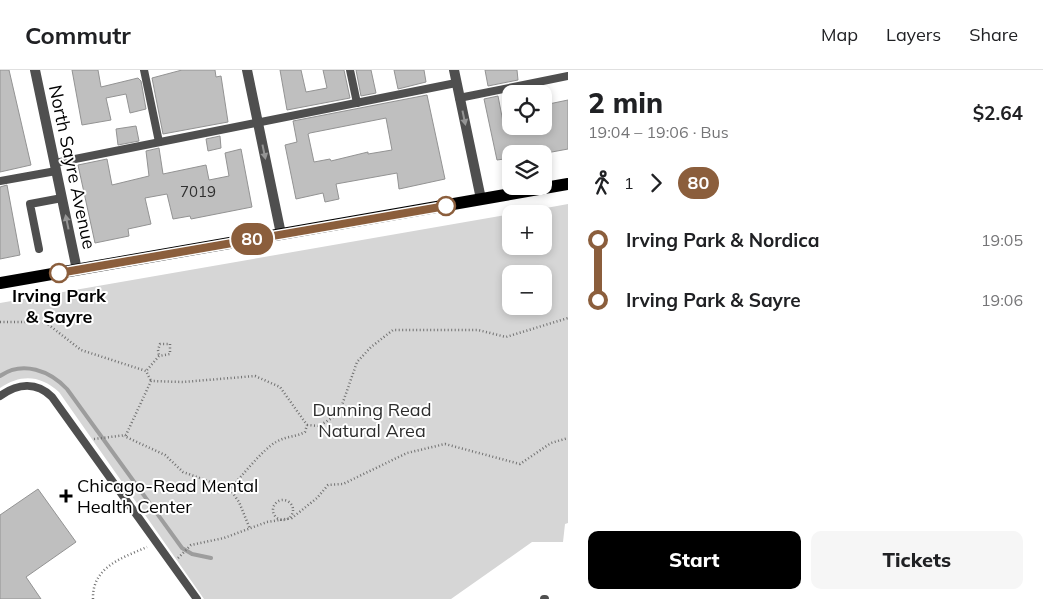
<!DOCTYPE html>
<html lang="en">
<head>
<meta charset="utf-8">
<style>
	:root { --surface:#fff; --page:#f6f6f6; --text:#202124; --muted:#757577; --line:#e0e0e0; --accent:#000 }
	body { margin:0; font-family:Mulish,sans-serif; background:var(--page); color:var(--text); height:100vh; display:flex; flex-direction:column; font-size:19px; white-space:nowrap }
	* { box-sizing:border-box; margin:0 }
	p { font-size:16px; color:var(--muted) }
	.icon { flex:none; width:28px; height:28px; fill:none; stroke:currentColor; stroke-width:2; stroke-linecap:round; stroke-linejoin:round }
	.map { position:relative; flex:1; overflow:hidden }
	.side { display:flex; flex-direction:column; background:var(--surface); width:475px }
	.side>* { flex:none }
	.badge { padding:0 10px; border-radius:16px; font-size:18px; line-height:32px }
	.fabs { position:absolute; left:502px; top:15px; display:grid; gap:10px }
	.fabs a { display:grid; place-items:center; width:50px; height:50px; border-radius:10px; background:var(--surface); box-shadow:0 2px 8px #0003; font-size:25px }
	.map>.badge { position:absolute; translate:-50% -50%; box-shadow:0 0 0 2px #fff }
	.legs { display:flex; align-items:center; gap:8px; height:55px; padding:0 20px; font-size:16px }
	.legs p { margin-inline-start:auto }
	.head { display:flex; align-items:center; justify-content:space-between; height:85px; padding:0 20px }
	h1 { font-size:28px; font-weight:800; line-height:38px }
	.button { display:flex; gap:10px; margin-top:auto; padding:10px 20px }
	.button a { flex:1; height:58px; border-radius:10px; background:var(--accent); color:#fff; font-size:20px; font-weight:800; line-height:58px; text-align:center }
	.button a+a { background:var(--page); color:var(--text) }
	ul { padding:0 20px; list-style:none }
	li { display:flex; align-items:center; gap:18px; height:60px; font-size:19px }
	li i { display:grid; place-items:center; width:8px; height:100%; margin:0 6px; background:currentColor }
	li i::after { content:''; width:12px; height:12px; margin:-6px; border:4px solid; border-radius:50%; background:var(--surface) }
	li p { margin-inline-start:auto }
	li:first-child i { background:linear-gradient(#0000 50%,currentColor 0) }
	li:last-child i { background:linear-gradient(currentColor 50%,#0000 0) }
	header { display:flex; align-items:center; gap:30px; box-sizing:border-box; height:70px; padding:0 25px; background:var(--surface); border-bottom:1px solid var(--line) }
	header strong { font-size:24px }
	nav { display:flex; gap:28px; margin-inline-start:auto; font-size:18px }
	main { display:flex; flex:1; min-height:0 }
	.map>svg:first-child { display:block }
</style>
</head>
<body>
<header>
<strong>Commutr</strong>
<nav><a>Map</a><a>Layers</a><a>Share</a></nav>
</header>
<main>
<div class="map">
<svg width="568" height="529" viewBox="0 0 568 529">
	<rect width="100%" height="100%" fill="#fff"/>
	<!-- green -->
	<path fill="#d6d6d6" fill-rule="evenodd" d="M 568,134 L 568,453 L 565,454 L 563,472 L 532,472 L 451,529 L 204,529 L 59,322 C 40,305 21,304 0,318 L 0,233 L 511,144 L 511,176 L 544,176 L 544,144 L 513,144 ZM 511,204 L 544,204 L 544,236 L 511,236 Z"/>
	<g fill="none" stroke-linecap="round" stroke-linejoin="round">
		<!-- stream -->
		<path stroke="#9d9d9d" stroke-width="4" d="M 0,306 C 23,290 50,301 67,319 L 182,478 L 192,484 L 211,488"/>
	</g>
	<!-- building -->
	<g fill="#bfbfbf" stroke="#939393" fill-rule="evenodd">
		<polygon points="0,0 9,0 31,95 0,102"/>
		<polygon points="72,0 98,0 101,17 138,8 141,11 146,39 130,43 126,24 106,28 111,50 82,55"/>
		<polygon points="182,0 215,0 216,7 221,6 228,52 163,64 152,8"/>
		<polygon points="280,0 301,0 306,22 327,18 323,0 344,0 350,28 287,40"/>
		<polygon points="356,0 371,0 376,23 361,26"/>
		<polygon points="394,0 424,0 426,12 398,19"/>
		<polygon points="485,0 517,0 518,10 488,16"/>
		<path d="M 427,25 L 445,109 L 399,119 L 397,103 L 336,114 L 339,129 L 325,132 L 323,123 L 296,129 L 285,75 L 297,72 L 293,51 ZM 386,48 L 392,80 L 368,84 L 368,82 L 331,91 L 330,89 L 314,92 L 308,64 L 310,63 Z"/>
		<polygon points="498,26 504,57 544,56 544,35 568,30 568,79 541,84 511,84 511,88 497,90 484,29"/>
		<polygon points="136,56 139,71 118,75 116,59"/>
		<polygon points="220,66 221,78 208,81 206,69"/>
		<polygon points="159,78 163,104 206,95 209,110 229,106 225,83 241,79 252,137 191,149 190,146 173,149 167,124 145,128 151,154 128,159 129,166 95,173 78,95 107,89 112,115 149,106 146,81"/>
		<polygon points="7,115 20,185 0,189 0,117"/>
		<polygon points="38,419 76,472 26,507 41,529 0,529 0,445"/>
	</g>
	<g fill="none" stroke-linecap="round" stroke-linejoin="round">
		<!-- path -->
		<g stroke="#717171" stroke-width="2.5" stroke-dasharray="1 2.5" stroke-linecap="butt">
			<polyline points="0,252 45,252 81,280 146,301 151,311"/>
			<polyline points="147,300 159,286 170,284 170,274 160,274 158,280 159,286"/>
			<polyline points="307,355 319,356 335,346 342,335 357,292 371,277 393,260 478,260 506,267 568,248"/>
			<path d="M 94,369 L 126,365 L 151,311 L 183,312 L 255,306 L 280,317 L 307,355 L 305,362 C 296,367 286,366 276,372 C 263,379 241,407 230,419 L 183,402 L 165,385 L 124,366"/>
			<polyline points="230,419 239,432 250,459"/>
			<circle cx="283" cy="440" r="10"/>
			<polyline points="178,488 191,475 224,468 267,452 292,448 317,428 328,415 343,414 407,383 445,374 520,394 551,373 568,368"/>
			<path d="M 93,529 C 92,497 122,488 147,477"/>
		</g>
		<!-- service -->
		<g stroke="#4f4f4f" stroke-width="8">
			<polyline points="144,0 159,72"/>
			<polyline points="350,0 357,33"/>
			<polyline points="459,28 568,6"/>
			<polyline points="55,93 456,13"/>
			<polyline points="0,111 56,101"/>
			<polyline points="39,179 30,134 62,128"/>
			<path d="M 0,326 C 17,314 36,311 52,327 L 197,529"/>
			<polyline points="544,529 545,529"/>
		</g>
		<!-- minor -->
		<g stroke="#4f4f4f" stroke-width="10">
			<polyline points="35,0 77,200"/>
			<polyline points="247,0 281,164"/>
			<polyline points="454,0 481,129"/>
		</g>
		<!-- primary -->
		<polyline stroke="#000" stroke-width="12" points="0,213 568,114"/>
	</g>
	<!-- one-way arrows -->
	<defs><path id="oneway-solid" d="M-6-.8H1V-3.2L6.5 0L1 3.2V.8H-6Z" transform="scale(1.25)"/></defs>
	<g fill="#959595">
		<use href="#oneway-solid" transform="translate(464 48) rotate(78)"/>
		<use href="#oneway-solid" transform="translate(264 82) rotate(78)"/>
		<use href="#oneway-solid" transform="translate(67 152) rotate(-102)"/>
	</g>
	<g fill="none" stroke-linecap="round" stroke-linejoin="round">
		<defs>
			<polyline id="line-1" points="59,203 446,136"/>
		</defs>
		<!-- line-1 casing -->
		<use href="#line-1" stroke="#fff" stroke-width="11"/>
		<!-- line-1 -->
		<use href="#line-1" stroke="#8b5e3c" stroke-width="8"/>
	</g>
	<!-- markers -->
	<g fill="#fff" stroke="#8b5e3c" stroke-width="2.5">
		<circle cx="446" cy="136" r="9"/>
		<circle cx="59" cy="203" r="9"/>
	</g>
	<path fill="#000" stroke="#fff" stroke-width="2" d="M63.5 418.5h5v5h5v5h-5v5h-5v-5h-5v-5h5z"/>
	<g text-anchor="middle" stroke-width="4" stroke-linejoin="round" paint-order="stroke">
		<!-- number labels -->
		<g font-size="15" fill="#303030">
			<text x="198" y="127">7019</text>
		</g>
		<!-- street labels -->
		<g font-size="18" fill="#000" stroke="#fff">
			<text transform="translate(72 97) rotate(78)" y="6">North Sayre Avenue</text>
		</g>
		<!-- stop labels -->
		<g font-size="18" font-weight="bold" fill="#000" stroke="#fff">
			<text x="59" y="232">Irving Park<tspan x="59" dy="21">&amp; Sayre</tspan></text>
		</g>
		<!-- park labels -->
		<g font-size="18" fill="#2d2d2d" stroke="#fff">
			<text x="372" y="346">Dunning Read<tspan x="372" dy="21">Natural Area</tspan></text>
		</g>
		<!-- poi labels -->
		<g font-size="18" fill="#000" stroke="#fff" text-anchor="start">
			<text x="77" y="422">Chicago-Read Mental<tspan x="77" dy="21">Health Center</tspan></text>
		</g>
	</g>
</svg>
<div class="fabs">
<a><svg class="icon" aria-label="locate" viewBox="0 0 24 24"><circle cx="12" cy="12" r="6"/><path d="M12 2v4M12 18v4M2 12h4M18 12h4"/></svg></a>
<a><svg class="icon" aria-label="layers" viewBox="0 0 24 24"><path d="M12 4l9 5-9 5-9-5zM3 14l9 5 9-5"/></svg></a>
<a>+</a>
<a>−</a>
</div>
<b class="badge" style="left:252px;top:169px;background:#8b5e3c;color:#fff">80</b>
</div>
<section class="side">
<div class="head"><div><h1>2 min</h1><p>19:04 – 19:06 · Bus</p></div><b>$2.64</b></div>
<div class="legs"><svg class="icon" aria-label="walk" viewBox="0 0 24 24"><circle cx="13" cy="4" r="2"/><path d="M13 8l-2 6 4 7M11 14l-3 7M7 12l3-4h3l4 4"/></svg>1<svg class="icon" aria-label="forward" viewBox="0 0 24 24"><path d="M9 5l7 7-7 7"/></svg><b class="badge" style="background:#8b5e3c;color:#fff">80</b></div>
<ul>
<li><i style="color:#8b5e3c"></i><b>Irving Park &amp; Nordica</b><p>19:05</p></li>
<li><i style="color:#8b5e3c"></i><b>Irving Park &amp; Sayre</b><p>19:06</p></li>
</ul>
<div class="button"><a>Start</a><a>Tickets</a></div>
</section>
</main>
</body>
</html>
